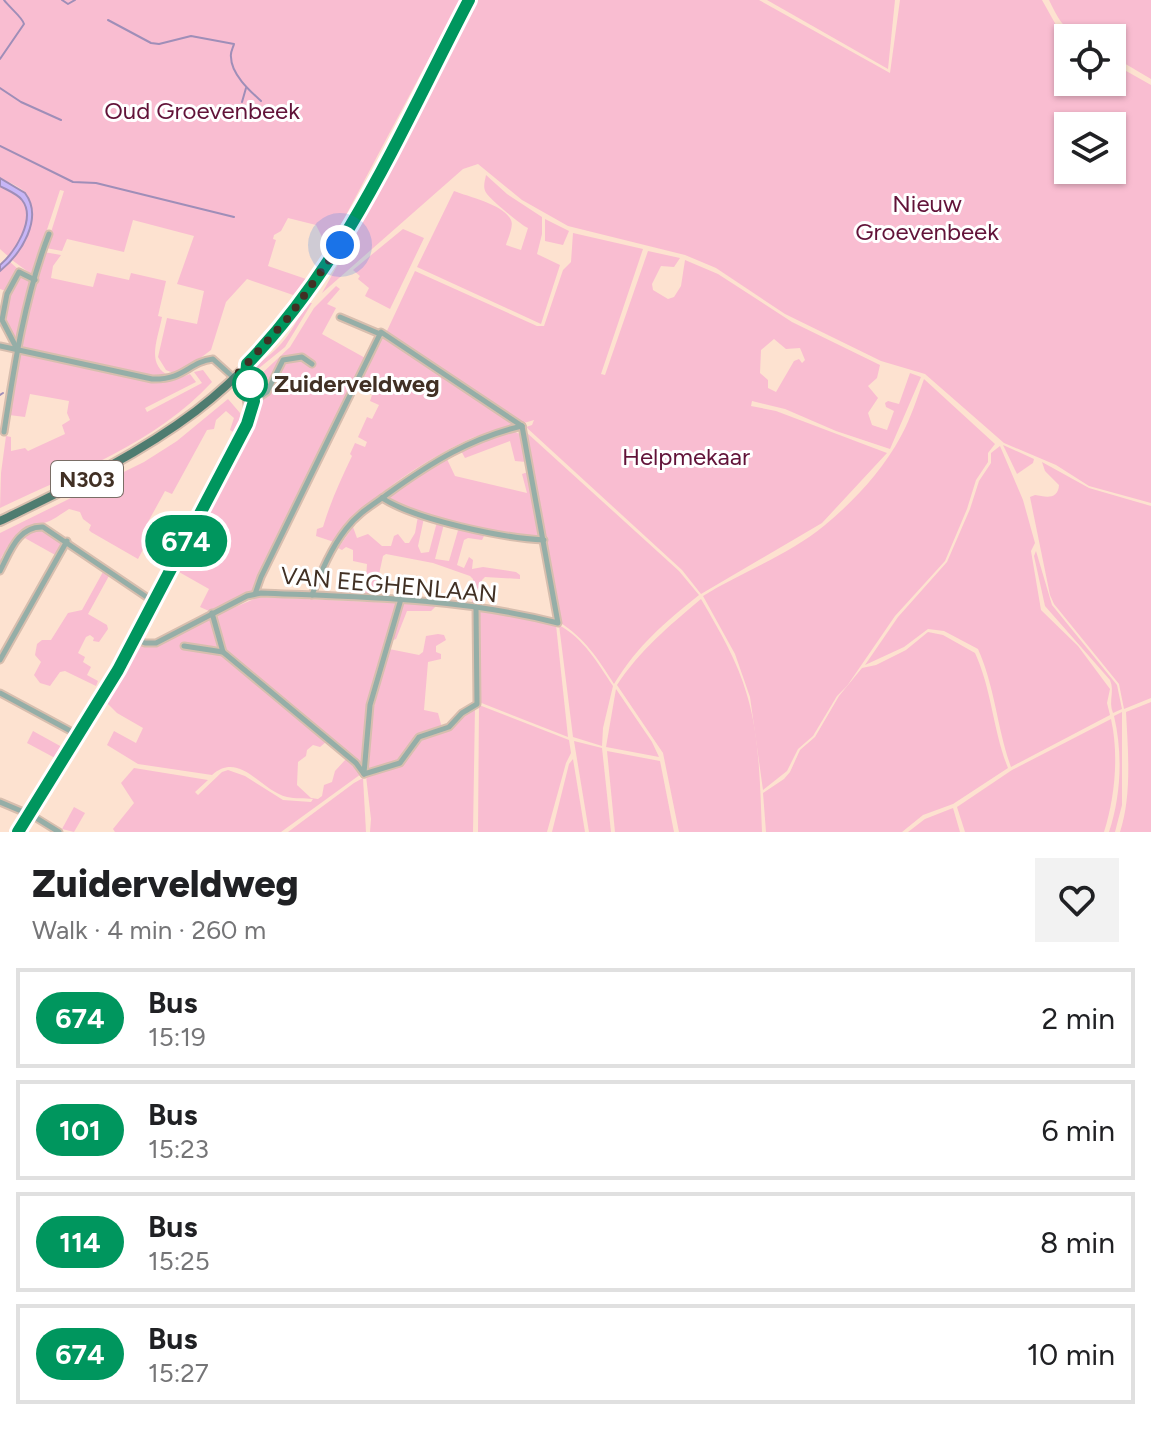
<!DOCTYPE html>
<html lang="en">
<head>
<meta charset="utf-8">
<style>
	:root { --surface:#fff; --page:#f2f2f2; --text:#202124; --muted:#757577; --line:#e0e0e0 }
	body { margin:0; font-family:Figtree,sans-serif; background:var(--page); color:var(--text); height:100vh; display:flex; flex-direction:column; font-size:30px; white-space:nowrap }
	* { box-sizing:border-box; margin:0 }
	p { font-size:26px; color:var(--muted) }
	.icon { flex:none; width:44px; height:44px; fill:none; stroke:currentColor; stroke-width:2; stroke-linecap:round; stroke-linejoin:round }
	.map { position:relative; height:832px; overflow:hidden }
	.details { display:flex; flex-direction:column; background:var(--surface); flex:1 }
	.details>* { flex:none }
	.badge { padding:0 16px; border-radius:26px; font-size:28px; line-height:52px }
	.fabs { position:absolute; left:1054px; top:24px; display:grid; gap:16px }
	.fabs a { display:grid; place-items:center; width:72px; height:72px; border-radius:0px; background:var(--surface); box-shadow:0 2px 6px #0004; font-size:40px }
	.you { position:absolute; width:40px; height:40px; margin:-20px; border:6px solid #fff; border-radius:50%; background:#1a73e8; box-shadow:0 0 0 12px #1a73e833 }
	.map>.badge { position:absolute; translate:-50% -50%; box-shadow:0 0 0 4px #fff }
	.round { display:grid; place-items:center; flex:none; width:84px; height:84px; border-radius:0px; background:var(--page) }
	.head { display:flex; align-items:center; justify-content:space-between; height:136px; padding:0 32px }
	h1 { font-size:38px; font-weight:800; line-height:60px }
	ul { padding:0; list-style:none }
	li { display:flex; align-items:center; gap:24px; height:100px; margin:0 16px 12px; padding:0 16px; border:4px solid var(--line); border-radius:0px }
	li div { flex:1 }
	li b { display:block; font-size:30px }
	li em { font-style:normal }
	li .badge { min-width:88px; font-weight:700; text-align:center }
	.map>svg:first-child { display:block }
</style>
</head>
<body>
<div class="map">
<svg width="1151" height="832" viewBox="0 0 1151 832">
	<rect width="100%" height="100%" fill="#fde2d0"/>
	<!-- green -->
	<g fill="#f9bdd1" fill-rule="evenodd">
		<path d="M 0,0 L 460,0 L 328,249 L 316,225 L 288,218 L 281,231 L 274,235 L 273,239 L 276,240 L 268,266 L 306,279 L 293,295 L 247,279 L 226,302 L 211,350 L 178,375 L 166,370 L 158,357 L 167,318 L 197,324 L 204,291 L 177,284 L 194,236 L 133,220 L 124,252 L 67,239 L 62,251 L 46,248 L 64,191 L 60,190 L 41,248 L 35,277 L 12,260 C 21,249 35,209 28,196 C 22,187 10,183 0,178 Z"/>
		<path d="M 477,0 L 759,0 L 890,73 L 900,0 L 1042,0 L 1056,25 L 1070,38 L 1068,82 L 1112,82 L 1112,63 L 1151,85 L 1151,503 L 1089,486 L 1056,465 L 1004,443 L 925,374 L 881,361 L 785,314 L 716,268 L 685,255 L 568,226 L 522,200 L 478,164 L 463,169 L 322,293 L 366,214 ZM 1068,126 L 1112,126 L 1112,170 L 1068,170 Z"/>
		<polygon points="767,0 895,0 888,69"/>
		<path d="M 1049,0 L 1151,0 L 1151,79 L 1112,56 L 1112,38 C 1074,38 1066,36 1049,0 Z"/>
		<path d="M 486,175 L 507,194 L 542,217 L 542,234 L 537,254 L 560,265 L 541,324 L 417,267 L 454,191 C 469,197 503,204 511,220 C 514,226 508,238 506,245 L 521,250 L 528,228 C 521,225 491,200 487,194 C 482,188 485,181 486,175 Z"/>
		<path d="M 0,186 C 7,190 18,194 23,201 C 34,216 19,244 9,257 L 0,249 Z"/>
		<polygon points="545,219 569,231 563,245 545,241"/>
		<polygon points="403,229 424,238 390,309 365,296 369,288 358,279 360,276 353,270"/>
		<path d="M 573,233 L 643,249 L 601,374 L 605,375 L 648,251 L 680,258 L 674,267 L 661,266 L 652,284 L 653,290 L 668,299 L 674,297 L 681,286 L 685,260 L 718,274 L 792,322 L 880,365 L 877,378 L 868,386 L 878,398 L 868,413 L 872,425 L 887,430 L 894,411 L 886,407 L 885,403 L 888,401 L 899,404 L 910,373 L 921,377 L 890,449 L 836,431 L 785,409 L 752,401 L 751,406 L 776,411 L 887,453 L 822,523 L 701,594 L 682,570 L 526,427 L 532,425 L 534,420 L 524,423 L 386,333 L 415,271 L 537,326 L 544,326 L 563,270 L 571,262 ZM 774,339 L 786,349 L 800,348 L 805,360 L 802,363 L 799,359 L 794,361 L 776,392 L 768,388 L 768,380 L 760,373 L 761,350 Z"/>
		<path d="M 44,252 L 61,255 L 53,266 L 51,278 L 93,287 L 97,273 L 129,280 L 131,273 L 166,281 L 158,316 L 162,317 C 158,339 145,365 170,376 L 150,377 L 20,348 Z"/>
		<polygon points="10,262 18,269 6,291 0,289 0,271"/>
		<path d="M 22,273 L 33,281 L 17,345 C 0,311 2,305 22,273 Z"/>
		<path d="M 336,286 L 340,289 L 327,304 L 336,308 L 322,334 L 367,359 L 253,591 L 209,611 L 200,607 L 209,589 L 179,572 L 255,421 L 260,400 L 269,393 L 283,362 L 300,360 L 310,367 L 312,363 L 303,357 L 282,358 C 271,369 271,385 260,395 L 258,377 L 290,347 L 314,308 Z"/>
		<path d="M 305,303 L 312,303 L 285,347 L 253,373 L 249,368 C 277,355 294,331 305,303 Z"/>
		<path d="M 383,338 L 514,425 C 501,431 485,432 472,438 C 429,457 359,502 334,542 L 316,536 L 317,529 L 323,527 C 330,503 341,479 352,456 L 350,454 L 355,443 L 365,447 L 367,442 L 358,437 L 367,417 L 372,419 L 379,405 L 370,401 L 372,395 L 357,389 Z"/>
		<path d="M 19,352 L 148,382 L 172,381 L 190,374 L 196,382 L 145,408 L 147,412 L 202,383 L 194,372 L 203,370 L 212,382 C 156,443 73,473 0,508 L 1,473 L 6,436 L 11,437 L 11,451 L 25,448 L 28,451 L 65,434 L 62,425 L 70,420 L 67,413 L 69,401 L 30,394 L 25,417 L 9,415 Z"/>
		<path d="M 924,379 L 995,444 L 988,453 L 988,462 L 976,480 L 967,509 L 945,561 L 895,616 L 847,686 L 837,696 L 813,736 L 798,749 L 787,771 L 763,790 L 750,697 L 735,654 L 703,596 C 742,572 789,555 825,525 C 854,501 883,470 901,436 C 911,418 917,398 924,379 Z"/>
		<path d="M 228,399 L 240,413 L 240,424 L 235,433 L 230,430 L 234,418 L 226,411 L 216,420 L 214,429 L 207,430 L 172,494 L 165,491 L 142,533 L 149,538 L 138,559 L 91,532 L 89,530 L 91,525 L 83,519 L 80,512 L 69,509 C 61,514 52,521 44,523 C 27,529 21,531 11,547 L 8,546 L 1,558 L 4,561 L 0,567 L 0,533 L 144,462 L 177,441 Z"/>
		<polygon points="513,431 520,434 526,462 515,461 510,441 465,458 460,449"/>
		<path d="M 526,432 L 679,571 L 699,595 C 664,623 638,645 614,684 C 598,659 585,638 559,622 Z"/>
		<polygon points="1003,445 1034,459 1033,463 1017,474"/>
		<path d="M 1000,446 L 1023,500 L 1035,543 L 1031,551 L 1041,610 L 1078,646 L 1110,689 L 1107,703 L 1110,715 L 1011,767 C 997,728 995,687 978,649 L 944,631 L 928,629 L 904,647 L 865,665 L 898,617 L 947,562 L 970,509 L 979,481 L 991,463 L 991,453 Z"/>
		<path d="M 446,457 L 455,476 L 527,493 L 522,474 L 528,472 L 540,537 C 497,535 424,517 386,498 Z"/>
		<path d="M 1042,462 L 1089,488 L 1151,506 L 1151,698 L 1124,709 L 1119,684 L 1054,604 L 1050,595 L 1030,497 L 1035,495 C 1046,497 1058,500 1059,485 L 1045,471 Z"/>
		<polygon points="418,516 424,518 418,546 421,553 429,552 437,522 444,524 435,559 449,561 459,527 485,534 482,540 468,538 464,540 457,565 464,568 469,557 473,560 472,569 483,567 516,572 520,575 520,579 485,577 482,580 479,603 472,602 473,579 470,576 433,563 386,554 383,556 378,579 380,595 365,595 367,564 353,561 353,550 346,547 342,550 338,548 353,527 357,538 368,534 382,546 391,546 394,536 398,534 405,543 409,543 415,533"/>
		<polygon points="41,529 63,541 57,556 23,537 31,530"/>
		<path d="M 1036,551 L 1052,605 L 1117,685 L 1122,709 L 1113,713 C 1108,701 1115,692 1110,680 L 1045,606 L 1034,556 Z"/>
		<polygon points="104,570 110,574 88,614 107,625 108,629 99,642 93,641 94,638 90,635 86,637 78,653 85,657 83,662 91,667 87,675 98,681 96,686 65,671 60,672 50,686 40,683 34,675 41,662 35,655 37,644 42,640 51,640 68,613 82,610"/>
		<polygon points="259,597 398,603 368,700 362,764 227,651 216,615"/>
		<path d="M 701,599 C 719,630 737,660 747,695 C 760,738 760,787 762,832 L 679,832 L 663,753 L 617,685 C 640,650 669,626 701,599 Z"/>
		<polygon points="403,603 437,605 431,611 407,611 396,639 391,641"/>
		<polygon points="478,609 556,625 568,737 479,702"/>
		<path d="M 211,618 L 219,647 L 185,643 L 184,649 L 222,654 L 326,742 L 320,747 L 313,745 L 307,750 L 306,756 L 298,762 L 297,785 L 311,798 L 318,799 L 322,796 L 324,785 L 332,782 L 335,771 L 346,759 L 361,774 L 281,832 L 115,832 L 113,829 L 134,803 L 121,783 L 134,768 L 208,780 L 195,792 L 198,795 L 222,772 L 228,770 L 245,776 L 283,800 L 311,802 L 313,799 C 305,798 295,799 287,797 C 261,791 240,750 212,775 L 138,764 L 107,745 L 114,731 L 136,743 L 143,728 L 117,713 L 106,702 L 136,646 L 155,645 Z"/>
		<path d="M 559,625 C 584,639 597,662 613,686 L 603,728 L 602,746 L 573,737 Z"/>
		<path d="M 928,632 L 943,635 L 975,653 C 992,690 993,731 1008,768 L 953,804 L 923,815 L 902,832 L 766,832 L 763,793 L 784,779 L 790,772 L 800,750 L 815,737 L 839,696 L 862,668 L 876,665 L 906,650 Z"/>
		<polygon points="438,634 444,635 446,640 436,646 436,652 441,654 441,659 428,662 424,710 438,713 442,728 416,736 397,762 368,770 372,714 389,649 419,655 423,652 426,636"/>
		<polygon points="616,689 652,742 659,757 606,747"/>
		<path d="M 1151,702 L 1151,832 L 1120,832 C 1132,795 1128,751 1126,712 Z"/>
		<polygon points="479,705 569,740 571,753 566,763 547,832 478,832"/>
		<polygon points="475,706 473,832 370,832 371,819 366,776 401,765 420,738 444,731"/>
		<path d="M 1122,712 L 1122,805 L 1115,832 L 1109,832 C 1121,796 1123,754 1114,716 Z"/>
		<path d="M 1111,719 C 1119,755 1115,797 1104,832 L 965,832 L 957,807 L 1012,770 Z"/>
		<polygon points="33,731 62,747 55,758 27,743"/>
		<polygon points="574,741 602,748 611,832 589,832"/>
		<polygon points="607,751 660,761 674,832 615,832"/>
		<polygon points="573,759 585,832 552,832 569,764"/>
		<polygon points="363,778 366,832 288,832 354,783"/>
		<polygon points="74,807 85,813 74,832 62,829"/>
		<polygon points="953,808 960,832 908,832 925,819"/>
	</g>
	<!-- water -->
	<path fill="#c7b6f7" stroke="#9f8eb8" stroke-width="2" d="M 0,178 L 25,193 C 44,218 21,254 0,271 L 0,265 C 14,253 37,219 22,200 C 18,194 7,190 0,186 Z"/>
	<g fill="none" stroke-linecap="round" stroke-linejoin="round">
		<!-- stream -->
		<g stroke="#9f8eb8" stroke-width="2">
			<polyline points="62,0 68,4 75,0"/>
			<path d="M 108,20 L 151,43 L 159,44 L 191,36 L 234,44 C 233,48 230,52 231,57 C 231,74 250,91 261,101"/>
			<path d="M 0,59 L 24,24 C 23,18 9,7 4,0"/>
			<polyline points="0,88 21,102 61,120"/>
			<polyline points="242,102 246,88"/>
			<polyline points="0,146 73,182 96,183 234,217"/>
			<polyline points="0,395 3,393"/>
		</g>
		<defs>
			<g id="street">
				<polyline points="340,317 380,334"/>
				<path d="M 0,346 L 152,379 C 185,380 188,362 213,359 L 234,378"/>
				<polyline points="17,349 2,320 7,294 19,272 35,280"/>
				<polyline points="249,404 267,392 283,360 302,357 312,364"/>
				<path d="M 4,432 C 14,367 25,295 49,234"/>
				<path d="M 382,498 C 416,520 503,538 544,540"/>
				<path d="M 0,571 C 10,552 18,526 43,527 L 154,602"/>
				<polyline points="255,594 261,577 381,332 522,426"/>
				<path d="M 312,595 C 321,572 331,548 346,529 C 358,513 374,504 389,493 C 432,462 471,438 522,426"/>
				<polyline points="212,613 223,652"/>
				<path d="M 134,639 L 145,643 L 156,643 L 247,596 L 261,593 C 360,597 461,598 558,623 L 522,426"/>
				<polyline points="184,646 223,652 356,763 364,774"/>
				<polyline points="0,660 67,541"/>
				<polyline points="0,693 78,735"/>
				<polyline points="364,773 370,705 401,599"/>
				<polyline points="364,774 400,763 419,737 449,727 462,713 477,704 476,607"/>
				<polyline points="0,802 33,816 59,832"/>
			</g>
			<path id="secondary" d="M 19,832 L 118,670 L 247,424 C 251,404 247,392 234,378"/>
			<path id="primary" d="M 0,521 C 68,488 135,457 196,411 C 327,311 395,142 469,0"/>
		</defs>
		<!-- street casing -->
		<use href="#street" stroke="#d7beae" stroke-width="9"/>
		<!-- secondary casing -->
		<use href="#secondary" stroke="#d7beae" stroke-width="11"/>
		<!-- primary casing -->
		<use href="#primary" stroke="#d7beae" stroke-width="12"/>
		<!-- street -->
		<use href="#street" stroke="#95aea7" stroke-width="5"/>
		<!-- secondary -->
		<use href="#secondary" stroke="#6c9187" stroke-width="7"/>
		<!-- primary -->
		<use href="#primary" stroke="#4e7c70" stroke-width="8"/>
	</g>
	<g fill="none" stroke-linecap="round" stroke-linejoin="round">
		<defs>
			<path id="line" d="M 18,832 L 118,670 L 247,424 L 254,401 L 246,375 L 247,364 C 347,261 403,126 469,0"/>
		</defs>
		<!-- line casing -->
		<use href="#line" stroke="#fff" stroke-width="18"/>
		<!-- line -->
		<use href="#line" stroke="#00965e" stroke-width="12"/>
		<!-- walk -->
		<polyline stroke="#413024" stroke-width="8" stroke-dasharray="0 14.4" points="250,384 243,388 234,378 289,317 340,245"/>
	</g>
	<!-- markers -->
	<circle fill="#fff" stroke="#00965e" stroke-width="4" cx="250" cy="384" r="16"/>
	<g text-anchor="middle" stroke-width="6" stroke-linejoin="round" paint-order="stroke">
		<!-- shield labels -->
		<rect fill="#fff" stroke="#7a6e66" stroke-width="2" x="51" y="461" width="72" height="36" rx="6"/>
		<g font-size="22" font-weight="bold" fill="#413024">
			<text x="87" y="487">N303</text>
		</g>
		<!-- park labels -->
		<g font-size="24" fill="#621339" stroke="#fff">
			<text x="202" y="119">Oud Groevenbeek</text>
			<text x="927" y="212">Nieuw<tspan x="927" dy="28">Groevenbeek</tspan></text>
			<text x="686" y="465">Helpmekaar</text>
		</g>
		<!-- stop labels -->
		<g font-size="24" font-weight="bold" fill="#413024" stroke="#fff" text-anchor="start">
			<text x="274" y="392">Zuiderveldweg</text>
		</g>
		<!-- street labels -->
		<g font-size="24" fill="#413024" stroke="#fff">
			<text transform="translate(389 585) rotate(5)" y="8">VAN EEGHENLAAN</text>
		</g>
	</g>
</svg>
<div class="fabs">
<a><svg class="icon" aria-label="locate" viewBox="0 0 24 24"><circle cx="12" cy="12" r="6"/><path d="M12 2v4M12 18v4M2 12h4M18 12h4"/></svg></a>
<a><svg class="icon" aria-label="layers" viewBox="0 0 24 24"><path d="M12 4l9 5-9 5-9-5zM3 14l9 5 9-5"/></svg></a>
</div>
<div class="you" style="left:340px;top:245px"></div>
<b class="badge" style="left:186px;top:541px;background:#00965e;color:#fff">674</b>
</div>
<section class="details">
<div class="head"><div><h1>Zuiderveldweg</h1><p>Walk · 4 min · 260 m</p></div><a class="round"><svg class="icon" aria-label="heart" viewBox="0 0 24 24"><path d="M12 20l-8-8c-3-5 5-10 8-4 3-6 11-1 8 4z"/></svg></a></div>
<ul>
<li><span class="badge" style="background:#00965e;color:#fff">674</span><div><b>Bus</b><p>15:19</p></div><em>2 min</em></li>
<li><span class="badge" style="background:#00965e;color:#fff">101</span><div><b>Bus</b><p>15:23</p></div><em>6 min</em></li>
<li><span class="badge" style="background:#00965e;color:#fff">114</span><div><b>Bus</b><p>15:25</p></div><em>8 min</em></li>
<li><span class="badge" style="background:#00965e;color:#fff">674</span><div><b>Bus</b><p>15:27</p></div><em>10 min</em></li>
</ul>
</section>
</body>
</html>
